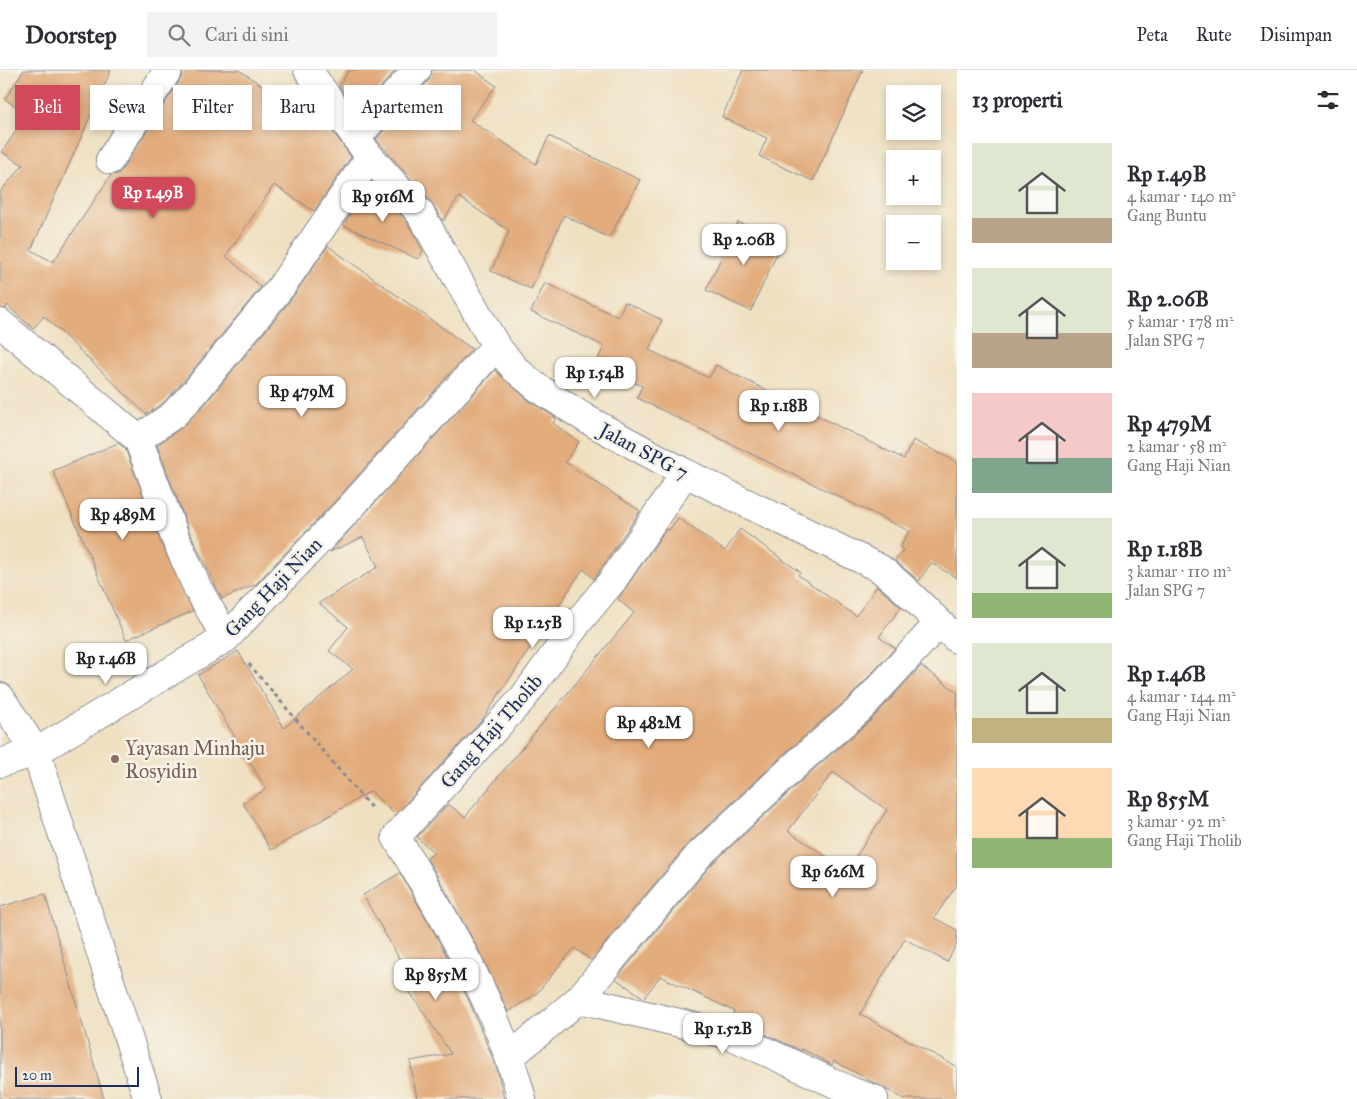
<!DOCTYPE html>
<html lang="id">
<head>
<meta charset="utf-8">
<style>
	body { margin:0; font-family:"IM FELL Great Primer",serif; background:#f2f2f3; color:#2b2b33; height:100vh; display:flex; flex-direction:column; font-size:19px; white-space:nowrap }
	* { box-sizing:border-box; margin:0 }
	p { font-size:16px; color:#7c7c81 }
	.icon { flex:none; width:28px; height:28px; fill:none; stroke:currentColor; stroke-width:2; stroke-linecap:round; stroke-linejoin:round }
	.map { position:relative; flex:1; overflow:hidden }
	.details { display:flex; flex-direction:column; background:#fff; width:400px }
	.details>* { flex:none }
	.hud { position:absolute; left:15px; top:15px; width:475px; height:45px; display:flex; gap:10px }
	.tools { position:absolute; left:886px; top:15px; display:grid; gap:10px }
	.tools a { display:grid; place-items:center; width:55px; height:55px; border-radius:0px; background:#fff; box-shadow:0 2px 8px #0003; font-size:25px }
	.scale { position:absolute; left:15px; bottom:12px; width:124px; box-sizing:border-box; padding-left:5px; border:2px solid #1b2f5e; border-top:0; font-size:14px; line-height:18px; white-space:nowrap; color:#1b2f5e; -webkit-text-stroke:4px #f7f3e8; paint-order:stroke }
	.price { position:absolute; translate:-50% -42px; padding:0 11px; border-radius:10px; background:#fff; color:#222; font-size:16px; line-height:32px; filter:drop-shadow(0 1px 2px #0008) }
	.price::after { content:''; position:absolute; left:50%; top:30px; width:15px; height:11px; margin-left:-8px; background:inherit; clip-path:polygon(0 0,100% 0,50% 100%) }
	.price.on { background:#d1495b; color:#fff }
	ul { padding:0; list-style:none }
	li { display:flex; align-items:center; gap:15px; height:125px; padding:0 15px }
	li span { display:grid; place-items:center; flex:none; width:140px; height:100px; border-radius:0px; color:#555 }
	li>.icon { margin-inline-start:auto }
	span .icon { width:60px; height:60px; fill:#fffc; stroke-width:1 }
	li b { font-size:21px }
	h2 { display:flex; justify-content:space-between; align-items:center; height:60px; padding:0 15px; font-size:21px }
	.pill { padding:0 18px; border-radius:0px; background:#fff; box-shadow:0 2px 8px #0003; font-size:18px; line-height:45px }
	.pill.on { background:#d1495b; color:#fff }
	header { display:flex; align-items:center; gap:30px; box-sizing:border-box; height:70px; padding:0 25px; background:#fff; border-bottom:1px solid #e1e1e2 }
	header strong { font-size:24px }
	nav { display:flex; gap:28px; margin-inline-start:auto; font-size:18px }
	.search { width:350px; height:45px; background:#f2f2f3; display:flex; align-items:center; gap:12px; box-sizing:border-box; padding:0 18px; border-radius:0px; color:#7c7c81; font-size:19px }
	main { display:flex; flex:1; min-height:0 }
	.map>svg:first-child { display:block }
</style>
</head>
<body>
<header>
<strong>Doorstep</strong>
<div class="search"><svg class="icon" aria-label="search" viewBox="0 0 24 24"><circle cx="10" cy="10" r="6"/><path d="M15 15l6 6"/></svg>Cari di sini</div>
<nav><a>Peta</a><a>Rute</a><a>Disimpan</a></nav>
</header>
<main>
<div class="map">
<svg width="957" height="1029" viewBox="0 0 957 1029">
	<rect width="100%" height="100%" fill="#f7f3e8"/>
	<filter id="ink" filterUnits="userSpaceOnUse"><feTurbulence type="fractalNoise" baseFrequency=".02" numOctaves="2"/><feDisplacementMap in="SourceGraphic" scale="10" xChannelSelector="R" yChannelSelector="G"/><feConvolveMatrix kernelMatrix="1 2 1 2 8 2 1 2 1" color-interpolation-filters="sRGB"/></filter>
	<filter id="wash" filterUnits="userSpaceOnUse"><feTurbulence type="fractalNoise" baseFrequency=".0096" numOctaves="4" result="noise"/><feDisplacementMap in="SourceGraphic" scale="20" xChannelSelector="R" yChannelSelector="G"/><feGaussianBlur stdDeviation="1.12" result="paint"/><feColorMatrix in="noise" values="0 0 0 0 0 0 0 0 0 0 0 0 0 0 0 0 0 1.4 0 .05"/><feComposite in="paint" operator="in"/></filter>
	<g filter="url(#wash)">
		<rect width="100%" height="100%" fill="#efe0c1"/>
		<g id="blocks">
			<g fill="#e2ac7c" fill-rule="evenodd">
				<polygon points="24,0 111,0 31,180 53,192 111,105 118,104 123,98 181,8 184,0 239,0 316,52 321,45 351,87 314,141 274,115 226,186 261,217 183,312 163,333 146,344 44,246 33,259 7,235 6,239 0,238 0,122 23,95 2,82 27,44 5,29"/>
				<polygon points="349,0 396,0 358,43 339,16"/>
				<polygon points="432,0 475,0 496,16 470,50 536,94 549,66 640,110 609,168 564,145 531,219 491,201 509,161 459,127 443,151 432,133 376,69 429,10"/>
				<polygon points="743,0 863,0 813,111 759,86 767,68 722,47"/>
				<polygon points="372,112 407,152 423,181 418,189 343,155"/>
				<polygon points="738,152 782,172 751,241 706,220"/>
				<polygon points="328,176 472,279 338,428 256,514 222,529 189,461 157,375 184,356 207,332 293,227"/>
				<polygon points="545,213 618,247 625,232 662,250 649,280 709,308 716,295 904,389 913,370 957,392 957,508 931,493 919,511 895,491 903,480 900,478 909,461 637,328 642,316 596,294 604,276 531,242"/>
				<polygon points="495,300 528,330 556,348 553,353 579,372 565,392 640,441 594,509 583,499 482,650 395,745 371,721 271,780 243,733 266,719 198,605 238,581 284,658 353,599 329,581 348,557 319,533 378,497 363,467 330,482"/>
				<polygon points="118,373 125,378 161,473 193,541 126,570 53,401"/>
				<polygon points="678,448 725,481 740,459 800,502 798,505 856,546 877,516 901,537 879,567 895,578 849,628 792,677 688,774 591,890 574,878 536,924 508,942 482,886 427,788 434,783 417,767 448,734 465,747 634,543 618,529 666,459 669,460"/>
				<path d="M921,596L957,622V815L934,848L957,860V873L947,892L905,869L860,944L957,997V1029H904L834,991L832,995L802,979V981L731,949L734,941L660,906L644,928L616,909L710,796L813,700L870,651ZM833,702L887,740L847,800L788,761Z"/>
				<polygon points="400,803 438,869 470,933 497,999 504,1029 417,1029 410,991 451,984 406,916 412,911 363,825"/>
				<polygon points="45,824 104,1029 0,1029 0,837"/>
			</g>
		</g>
	</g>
	<g filter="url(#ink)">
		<use href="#blocks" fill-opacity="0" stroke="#858890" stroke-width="1"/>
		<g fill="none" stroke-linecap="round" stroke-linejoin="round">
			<defs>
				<g id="minor">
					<path d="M308,0L370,87L420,143L496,276L515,299L538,318L588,350L685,403L879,498C908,519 930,546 957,569"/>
					<polyline points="356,68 417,0"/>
					<polyline points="110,90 168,0"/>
					<polyline points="0,253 138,369 175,467 198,519 226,568"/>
					<polyline points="138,369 173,345 195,322 281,217 370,87"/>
					<polyline points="0,627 36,682 148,1029"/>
					<polyline points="0,693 36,682 226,568 349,439 496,276"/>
					<polyline points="579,929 730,965 853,1022 874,1029"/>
					<polyline points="511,986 579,929 699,785 803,688 860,639 939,553"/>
					<path d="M522,1029C497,934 446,850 396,767L523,628L579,551L613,510L685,403"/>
				</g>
			</defs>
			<use href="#minor" stroke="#858890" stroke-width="30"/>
			<polyline stroke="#858890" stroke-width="3" stroke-dasharray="4 4" stroke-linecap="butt" points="249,594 373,740"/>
			<use href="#minor" stroke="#fff" stroke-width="28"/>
		</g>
	</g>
	<circle fill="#8d6e63" stroke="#f7f3e8" stroke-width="2" cx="115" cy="689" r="5"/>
	<g text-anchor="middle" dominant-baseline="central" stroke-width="5" stroke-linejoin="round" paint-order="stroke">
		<g font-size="20" fill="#1b2f5e" stroke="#f7f3e8">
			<text transform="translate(644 381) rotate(28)">Jalan SPG 7</text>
			<text transform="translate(273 517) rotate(-46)">Gang Haji Nian</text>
			<text transform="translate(491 661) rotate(-49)">Gang Haji Tholib</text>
		</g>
		<g font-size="20" fill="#785e54" stroke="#f7f3e8" text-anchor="start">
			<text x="125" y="678">Yayasan Minhaju<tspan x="125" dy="23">Rosyidin</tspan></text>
		</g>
	</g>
</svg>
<div class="tools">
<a><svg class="icon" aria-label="layers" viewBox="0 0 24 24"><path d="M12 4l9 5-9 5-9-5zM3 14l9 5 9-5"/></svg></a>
<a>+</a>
<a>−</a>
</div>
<div class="scale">20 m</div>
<b class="price on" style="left:153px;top:149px">Rp 1.49B</b>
<b class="price" style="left:383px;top:153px">Rp 916M</b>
<b class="price" style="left:744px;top:196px">Rp 2.06B</b>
<b class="price" style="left:595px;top:329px">Rp 1.54B</b>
<b class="price" style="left:302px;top:348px">Rp 479M</b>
<b class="price" style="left:779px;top:362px">Rp 1.18B</b>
<b class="price" style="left:123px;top:471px">Rp 489M</b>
<b class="price" style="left:533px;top:579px">Rp 1.25B</b>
<b class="price" style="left:106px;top:615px">Rp 1.46B</b>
<b class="price" style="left:649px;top:679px">Rp 482M</b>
<b class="price" style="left:833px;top:828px">Rp 626M</b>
<b class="price" style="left:436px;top:931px">Rp 855M</b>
<b class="price" style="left:723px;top:985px">Rp 1.52B</b>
<div class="hud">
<a class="pill on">Beli</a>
<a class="pill">Sewa</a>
<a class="pill">Filter</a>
<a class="pill">Baru</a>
<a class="pill">Apartemen</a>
</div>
</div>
<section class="details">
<h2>13 properti<svg class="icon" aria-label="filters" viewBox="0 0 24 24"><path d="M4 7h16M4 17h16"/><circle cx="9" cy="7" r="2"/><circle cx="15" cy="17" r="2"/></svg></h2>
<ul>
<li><span style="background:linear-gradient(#dfe7d0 75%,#b9a48a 0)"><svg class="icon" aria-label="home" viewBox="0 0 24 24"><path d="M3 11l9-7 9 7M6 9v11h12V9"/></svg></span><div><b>Rp 1.49B</b><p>4 kamar · 140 m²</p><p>Gang Buntu</p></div></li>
<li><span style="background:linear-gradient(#dfe7d0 65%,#b9a48a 0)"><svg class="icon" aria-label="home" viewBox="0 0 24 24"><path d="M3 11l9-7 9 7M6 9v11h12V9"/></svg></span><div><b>Rp 2.06B</b><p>5 kamar · 178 m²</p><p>Jalan SPG 7</p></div></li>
<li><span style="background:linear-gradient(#f6c9c9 65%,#7fa58c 0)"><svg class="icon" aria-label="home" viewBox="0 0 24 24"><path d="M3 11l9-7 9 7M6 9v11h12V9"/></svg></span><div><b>Rp 479M</b><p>2 kamar · 58 m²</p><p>Gang Haji Nian</p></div></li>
<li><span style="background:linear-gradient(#dfe7d0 75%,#8fb573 0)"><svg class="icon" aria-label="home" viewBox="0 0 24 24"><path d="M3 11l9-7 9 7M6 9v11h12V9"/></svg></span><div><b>Rp 1.18B</b><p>3 kamar · 110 m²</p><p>Jalan SPG 7</p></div></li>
<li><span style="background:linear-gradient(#dfe7d0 75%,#c2b280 0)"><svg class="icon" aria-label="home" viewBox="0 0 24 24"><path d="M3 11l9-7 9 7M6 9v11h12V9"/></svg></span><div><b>Rp 1.46B</b><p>4 kamar · 144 m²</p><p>Gang Haji Nian</p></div></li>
<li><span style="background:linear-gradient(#ffd9b3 70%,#8fb573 0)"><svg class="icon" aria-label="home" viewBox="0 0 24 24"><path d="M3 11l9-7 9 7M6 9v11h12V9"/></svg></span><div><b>Rp 855M</b><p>3 kamar · 92 m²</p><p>Gang Haji Tholib</p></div></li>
</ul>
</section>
</main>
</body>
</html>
